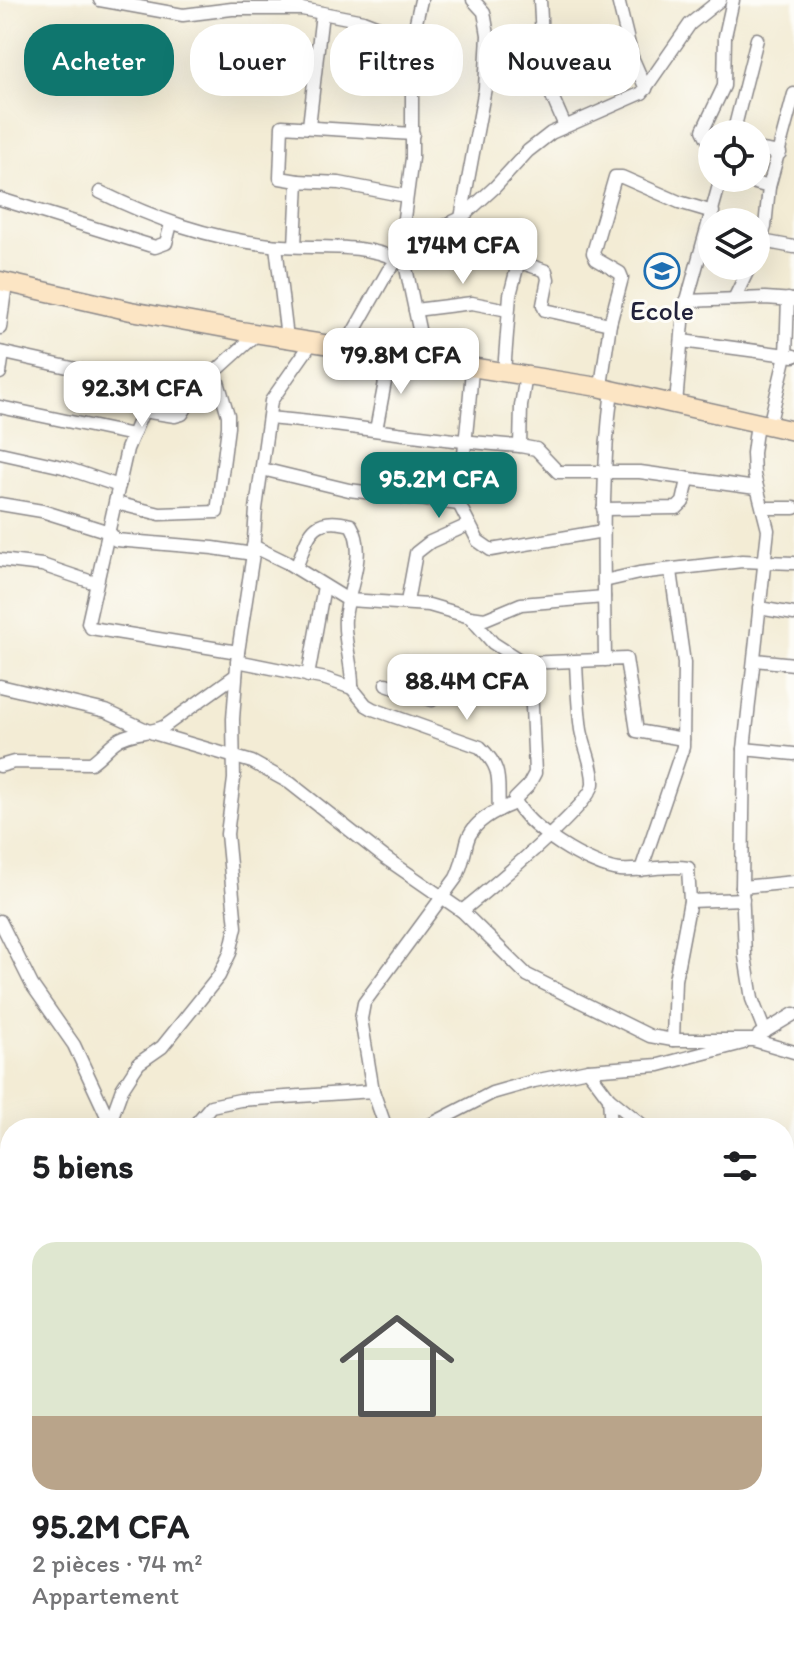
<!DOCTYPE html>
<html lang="fr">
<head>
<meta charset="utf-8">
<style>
	body { margin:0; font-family:Itim,sans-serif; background:#f6f6f6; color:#202124; height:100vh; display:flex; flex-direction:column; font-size:30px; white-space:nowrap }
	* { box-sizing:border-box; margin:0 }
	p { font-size:26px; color:#757577 }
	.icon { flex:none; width:44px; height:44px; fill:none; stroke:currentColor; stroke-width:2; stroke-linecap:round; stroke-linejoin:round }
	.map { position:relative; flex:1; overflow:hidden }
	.drawer { position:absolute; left:0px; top:1118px; width:794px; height:538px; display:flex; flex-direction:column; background:#fff; border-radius:32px 32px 0 0; box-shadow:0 8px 32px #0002 }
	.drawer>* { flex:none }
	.banner { position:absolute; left:24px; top:24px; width:746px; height:72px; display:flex; gap:16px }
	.fabs { position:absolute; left:698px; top:120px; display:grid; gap:16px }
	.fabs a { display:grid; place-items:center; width:72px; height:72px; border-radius:50%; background:#fff; box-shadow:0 8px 32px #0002; font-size:40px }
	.price { position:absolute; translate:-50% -68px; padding:0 18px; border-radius:16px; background:#fff; color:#222; font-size:26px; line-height:52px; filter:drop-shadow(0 2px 4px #0008) }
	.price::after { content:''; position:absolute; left:50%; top:48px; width:24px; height:18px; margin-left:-12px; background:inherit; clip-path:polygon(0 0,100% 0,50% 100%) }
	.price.active { background:#0f766e; color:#fff }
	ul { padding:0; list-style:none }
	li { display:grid; align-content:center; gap:16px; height:424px; padding:0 32px }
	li+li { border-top:2px solid #e0e0e0 }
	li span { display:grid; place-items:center; height:248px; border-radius:24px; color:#555 }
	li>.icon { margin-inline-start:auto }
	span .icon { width:144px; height:144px; fill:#fffc; stroke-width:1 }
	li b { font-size:34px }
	h2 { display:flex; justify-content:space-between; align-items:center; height:96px; padding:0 32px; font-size:34px }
	.pill { padding:0 28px; border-radius:32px; background:#fff; box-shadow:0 8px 32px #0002; font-size:28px; line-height:72px }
	.pill.active { background:#0f766e; color:#fff }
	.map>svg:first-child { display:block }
</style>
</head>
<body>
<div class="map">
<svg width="794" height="1655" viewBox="0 0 794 1655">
	<rect width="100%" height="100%" fill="#fdfcf7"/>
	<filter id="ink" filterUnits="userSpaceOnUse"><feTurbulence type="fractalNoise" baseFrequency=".0125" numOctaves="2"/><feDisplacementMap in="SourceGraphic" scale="16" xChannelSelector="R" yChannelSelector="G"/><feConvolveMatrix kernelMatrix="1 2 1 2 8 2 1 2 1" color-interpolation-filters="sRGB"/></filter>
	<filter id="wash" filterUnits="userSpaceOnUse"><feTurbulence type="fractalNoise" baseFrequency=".006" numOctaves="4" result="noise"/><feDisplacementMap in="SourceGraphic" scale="32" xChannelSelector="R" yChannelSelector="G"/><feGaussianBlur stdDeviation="1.8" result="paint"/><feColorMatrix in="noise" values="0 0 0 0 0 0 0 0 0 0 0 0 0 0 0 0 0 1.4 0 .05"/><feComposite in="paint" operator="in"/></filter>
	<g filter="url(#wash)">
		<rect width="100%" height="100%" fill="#f3ecd5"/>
	</g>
	<g filter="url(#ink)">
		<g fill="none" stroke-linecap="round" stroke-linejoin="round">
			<defs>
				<g id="street">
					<polyline points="100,0 183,15 232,9 302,9 363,21 412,40"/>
					<polyline points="421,0 412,40 412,158 402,233 403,254 426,362"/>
					<polyline points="540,0 543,58 548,87 565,126"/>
					<polyline points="618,0 632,57 646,89"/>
					<polyline points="309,126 322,13"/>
					<polyline points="733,134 757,39"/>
					<polyline points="712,148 703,130 724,86 725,36 733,0"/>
					<polyline points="756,149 780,153"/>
					<polyline points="738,178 769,187 765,227 756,254"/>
					<polyline points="298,181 280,178 282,126 413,134"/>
					<polyline points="769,187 794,94"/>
					<path d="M100,192C155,219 208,238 270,245C310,250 360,241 398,260"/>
					<polyline points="0,199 155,247 166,243 171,224"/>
					<polyline points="461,218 485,88 488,35 484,12 473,0"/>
					<polyline points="439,229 457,240 546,271 548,279 543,305 545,310 610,324"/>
					<polyline points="762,241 794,247"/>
					<polyline points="276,246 287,338"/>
					<polyline points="295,246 298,181 339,183 406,196"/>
					<polyline points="734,299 750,266"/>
					<polyline points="686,301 765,298 794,300"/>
					<polyline points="415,310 472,303 508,310"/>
					<polyline points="0,328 6,283"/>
					<polyline points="682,341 794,356"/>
					<polyline points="345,347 388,271 403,254 431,232 461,218 495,187 528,151 551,133 642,93 690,24 720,0"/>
					<polyline points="0,352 126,380 143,411 175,416 182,414 192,398 215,372 258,333"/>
					<polyline points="504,372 510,295 519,260"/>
					<polyline points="0,373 3,353"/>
					<polyline points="598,387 602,379 610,324 622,278 620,273 596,259 593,253 615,177 622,177 679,202 713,212"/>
					<polyline points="676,404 684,311 721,178"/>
					<polyline points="0,407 133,435"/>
					<polyline points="143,411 127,449 88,623 91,628 238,652"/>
					<path d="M269,418C353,425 435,441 520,446L521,406L526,375"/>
					<polyline points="757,423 753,453 754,475 768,530 744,749 742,887 745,956 752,999 765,1032"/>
					<polyline points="769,426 786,355 788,299"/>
					<polyline points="376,430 390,355"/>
					<polyline points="520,446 536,449 558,472 640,472 756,488"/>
					<polyline points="0,453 63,467 119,486"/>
					<path d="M262,469L349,490L459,504C463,459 469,414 472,368"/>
					<polyline points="116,503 160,514 217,512 228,427 228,415 215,372"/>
					<polyline points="0,504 42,511 109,532 116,540 213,548 253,554"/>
					<polyline points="459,504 478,541 491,550 603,531"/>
					<polyline points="763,508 794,508"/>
					<polyline points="603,509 677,508 683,502 688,480"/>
					<polyline points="253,546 286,562 348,600 429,605 470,617 485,619 521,604 604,597"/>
					<polyline points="0,560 42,565 95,583"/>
					<polyline points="604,581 639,573 742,561 794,563"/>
					<polyline points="407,602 416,553 430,542 468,525"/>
					<polyline points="759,608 794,614"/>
					<polyline points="470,617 493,643 524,663 626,659 637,731 683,739"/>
					<path d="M605,660C604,569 600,480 612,390"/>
					<polyline points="755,660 794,664"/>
					<path d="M237,661L326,679L352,688C353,665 343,641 345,618C348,588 368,553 351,525C310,514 309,536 296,568"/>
					<path d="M530,663L535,773L528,786L515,799C523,826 592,868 620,870C643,872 666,864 688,868L690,901L675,980L673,1040"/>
					<polyline points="308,676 324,586"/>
					<path d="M386,684L432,700C441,694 437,680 447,674L518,666L524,663"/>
					<polyline points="0,686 106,711 153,733 252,762 290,783 384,857 462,911 527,975 650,1036 673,1040 753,1040 794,1052"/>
					<path d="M352,688L366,705L373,709L480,747C504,770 497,781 499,810"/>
					<polyline points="744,749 794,754"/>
					<path d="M0,766L14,762L91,763C100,757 107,748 115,742C129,731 150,734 165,726L236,675"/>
					<polyline points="641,870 683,747 684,663 671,571"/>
					<polyline points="742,887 794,882"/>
					<polyline points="690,901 743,899"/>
					<path d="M462,911C484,893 592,805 593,784C594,767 584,747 581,730C578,708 577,685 576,663"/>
					<polyline points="0,921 32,985 74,1045 106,1114 109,1125"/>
					<polyline points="759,1035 794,1014"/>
					<polyline points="588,1070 609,1098 611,1128"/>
					<path d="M373,1091L361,1019L364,1003L456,878C462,866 464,855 467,842C472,821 497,810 515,803"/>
					<polyline points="609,1098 646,1128"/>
					<polyline points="108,1128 122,1089 133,1072 139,1063 162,1047 219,976 230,953 236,927 227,834 234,779 233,719 238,652 253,554 256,509 271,401 313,341"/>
					<polyline points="192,1128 211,1106 240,1100 373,1091 386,1128"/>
					<polyline points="424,1128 492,1093 534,1081 588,1070 659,1065 743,1043"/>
					<polyline points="784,1217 794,1222"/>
					<polyline points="784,1286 794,1287"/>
					<polyline points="784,1306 794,1301"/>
					<polyline points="0,1366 10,1341"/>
					<polyline points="784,1368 794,1367"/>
					<polyline points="784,1457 794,1456"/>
					<polyline points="0,1487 10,1495"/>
					<polyline points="784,1539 794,1539"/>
					<polyline points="68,1646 72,1655"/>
					<polyline points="307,1646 309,1655"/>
					<polyline points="414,1646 415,1655"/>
					<polyline points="129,1655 130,1646"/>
					<polyline points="474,1655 488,1646"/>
				</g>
				<polyline id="secondary" points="0,281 131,311 241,331 598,387 794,431"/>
			</defs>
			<use href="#street" stroke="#8a8788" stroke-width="15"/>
			<use href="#secondary" stroke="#8a8788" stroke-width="21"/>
			<use href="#street" stroke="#fff" stroke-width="12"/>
			<use href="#secondary" stroke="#fce5c4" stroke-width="18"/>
		</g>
	</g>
	<defs>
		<symbol id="school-ring" viewBox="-11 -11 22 22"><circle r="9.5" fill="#fdfcf7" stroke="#1f6fb2" stroke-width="1.5"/><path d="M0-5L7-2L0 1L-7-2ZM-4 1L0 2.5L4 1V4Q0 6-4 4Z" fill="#1f6fb2"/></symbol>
	</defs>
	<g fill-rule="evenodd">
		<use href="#school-ring" x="642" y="251" width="40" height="40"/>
	</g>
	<g text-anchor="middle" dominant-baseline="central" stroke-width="6" stroke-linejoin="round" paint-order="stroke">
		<g font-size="28" fill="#22223b" stroke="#fdfcf7">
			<text x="662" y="310">Ecole</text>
		</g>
	</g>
</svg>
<div class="fabs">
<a><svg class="icon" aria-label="locate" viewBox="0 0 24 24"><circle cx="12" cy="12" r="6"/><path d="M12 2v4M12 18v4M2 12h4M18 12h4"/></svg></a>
<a><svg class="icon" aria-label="layers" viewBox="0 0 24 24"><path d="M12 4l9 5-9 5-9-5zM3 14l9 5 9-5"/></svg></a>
</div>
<b class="price" style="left:463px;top:286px">174M CFA</b>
<b class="price" style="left:401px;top:396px">79.8M CFA</b>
<b class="price" style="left:142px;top:429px">92.3M CFA</b>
<b class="price active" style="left:439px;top:520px">95.2M CFA</b>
<b class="price" style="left:467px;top:722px">88.4M CFA</b>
<div class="banner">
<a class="pill active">Acheter</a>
<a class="pill">Louer</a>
<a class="pill">Filtres</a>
<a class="pill">Nouveau</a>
</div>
<section class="drawer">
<h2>5 biens<svg class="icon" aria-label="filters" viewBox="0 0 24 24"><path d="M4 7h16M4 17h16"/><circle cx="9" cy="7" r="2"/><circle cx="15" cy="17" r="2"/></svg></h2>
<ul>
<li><span style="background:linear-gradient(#dfe7d0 70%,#b9a48a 0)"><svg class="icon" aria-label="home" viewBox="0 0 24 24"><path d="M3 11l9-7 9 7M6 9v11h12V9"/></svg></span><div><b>95.2M CFA</b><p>2 pièces · 74 m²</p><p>Appartement</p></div></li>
</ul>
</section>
</div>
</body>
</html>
